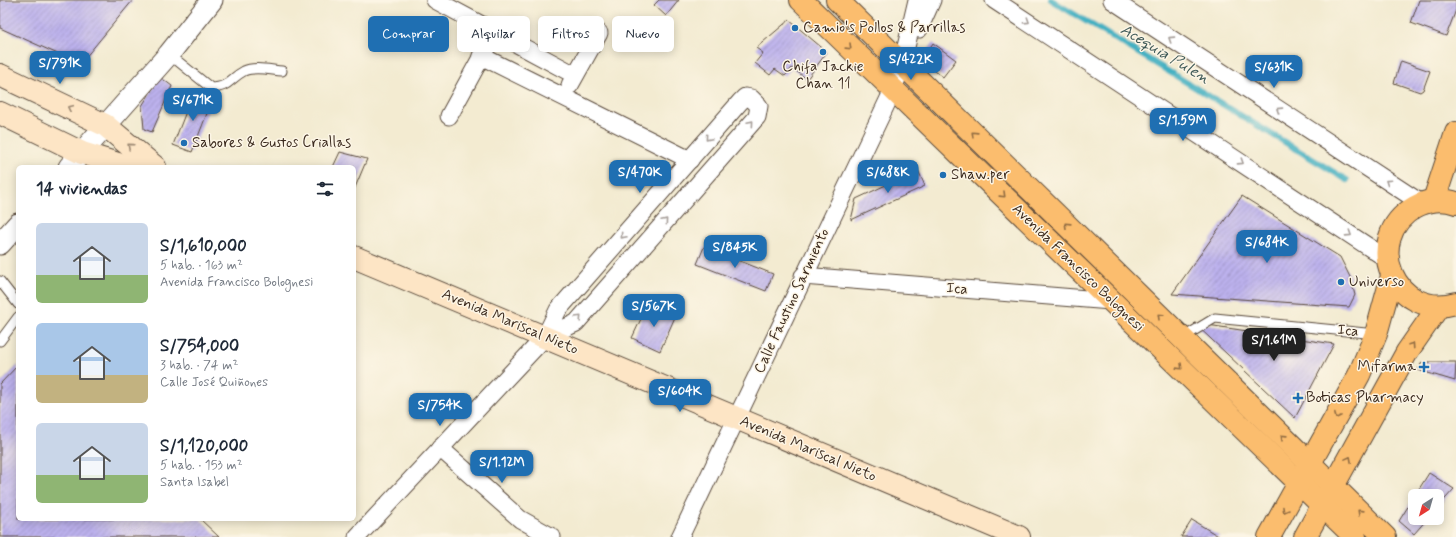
<!DOCTYPE html>
<html lang="es">
<head>
<meta charset="utf-8">
<style>
	body { margin:0; font-family:Mynerve,sans-serif; background:#f6f6f7; color:#1f2937; height:100vh; display:flex; flex-direction:column; font-size:15px; white-space:nowrap }
	* { box-sizing:border-box; margin:0 }
	p { font-size:13px; color:#747a83 }
	.icon { flex:none; width:22px; height:22px; fill:none; stroke:currentColor; stroke-width:2; stroke-linecap:round; stroke-linejoin:round }
	.map { position:relative; flex:1; overflow:hidden }
	.drawer { position:absolute; left:16px; top:165px; width:340px; height:356px; display:flex; flex-direction:column; background:#fff; border-radius:6px; box-shadow:0 2px 10px #0003 }
	.drawer>* { flex:none }
	.hud { position:absolute; left:368px; top:16px; width:380px; height:36px; display:flex; gap:8px }
	.needle { width:26px; rotate:217deg }
	.fabs { position:absolute; left:1408px; top:489px; display:grid; gap:8px }
	.fabs a { display:grid; place-items:center; width:36px; height:36px; border-radius:6px; background:#fff; box-shadow:0 2px 10px #0003; font-size:20px }
	.price { position:absolute; translate:-50% -34px; padding:0 9px; border-radius:8px; background:#1f6fb2; color:#fff; font-size:13px; line-height:26px; filter:drop-shadow(0 1px 2px #0008) }
	.price::after { content:''; position:absolute; left:50%; top:24px; width:12px; height:9px; margin-left:-6px; background:inherit; clip-path:polygon(0 0,100% 0,50% 100%) }
	.price.selected { background:#222; color:#fff }
	ul { padding:0; list-style:none }
	li { display:flex; align-items:center; gap:12px; height:100px; padding:0 20px }
	li span { display:grid; place-items:center; flex:none; width:112px; height:80px; border-radius:6px; color:#555 }
	li>.icon { margin-inline-start:auto }
	span .icon { width:48px; height:48px; fill:#fffc; stroke-width:1 }
	li b { font-size:17px }
	h2 { display:flex; justify-content:space-between; align-items:center; height:48px; padding:0 20px; font-size:17px }
	.chip { padding:0 14px; border-radius:6px; background:#fff; box-shadow:0 2px 10px #0003; font-size:14px; line-height:36px }
	.chip.selected { background:#1f6fb2; color:#fff }
	.map>svg:first-child { display:block }
</style>
</head>
<body>
<div class="map">
<svg width="1456" height="537" viewBox="0 0 1456 537">
	<defs>
		<pattern id="building-hatch" width="6" height="6" patternUnits="userSpaceOnUse"><rect width="6" height="6" fill="#bcb1ed"/><path d="M-1 1l2-2M0 6l6-6M5 7l2-2" fill="none" stroke="#9a90bf"/></pattern>
	</defs>
	<rect width="100%" height="100%" fill="#fcf5e5"/>
	<filter id="ink" filterUnits="userSpaceOnUse"><feTurbulence type="fractalNoise" baseFrequency=".025" numOctaves="2"/><feDisplacementMap in="SourceGraphic" scale="8" xChannelSelector="R" yChannelSelector="G"/><feConvolveMatrix kernelMatrix="1 2 1 2 8 2 1 2 1" color-interpolation-filters="sRGB"/></filter>
	<filter id="wash" filterUnits="userSpaceOnUse"><feTurbulence type="fractalNoise" baseFrequency=".012" numOctaves="4" result="noise"/><feDisplacementMap in="SourceGraphic" scale="16" xChannelSelector="R" yChannelSelector="G"/><feGaussianBlur stdDeviation="0.9" result="paint"/><feColorMatrix in="noise" values="0 0 0 0 0 0 0 0 0 0 0 0 0 0 0 0 0 1.4 0 .05"/><feComposite in="paint" operator="in"/></filter>
	<g filter="url(#wash)">
		<rect width="100%" height="100%" fill="#f3ebd1"/>
		<g fill="none" stroke-linecap="round" stroke-linejoin="round">
			<polyline stroke="#45b1c2" stroke-width="6" points="1051,0 1347,180"/>
		</g>
		<g id="blocks">
			<g fill="url(#building-hatch)">
				<polygon points="0,0 133,0 80,64 0,28"/>
				<polygon points="659,0 679,0 666,16 654,5"/>
				<polygon points="1419,0 1456,0 1456,10 1446,36 1411,23"/>
				<polygon points="789,20 827,52 807,79 792,68 785,76 775,69 770,75 755,63 763,53 756,48"/>
				<polygon points="933,43 956,60 943,77 928,66 925,55"/>
				<polygon points="1401,61 1430,71 1423,90 1420,92 1394,83"/>
				<polygon points="160,77 172,86 152,132 144,129 142,106"/>
				<polygon points="194,91 213,98 192,152 173,145"/>
				<polygon points="340,152 367,159 354,190 354,167 333,167"/>
				<polygon points="918,170 925,186 851,220 856,199"/>
				<polygon points="1242,196 1340,257 1350,277 1355,295 1349,307 1172,294"/>
				<polygon points="704,247 773,274 766,291 697,264"/>
				<polygon points="648,304 675,317 660,351 632,338"/>
				<polygon points="1194,323 1334,344 1295,418"/>
				<polygon points="1422,362 1456,362 1455,381 1418,370"/>
				<polygon points="18,365 18,519 200,519 219,537 0,537 0,384"/>
				<polygon points="1429,473 1454,489 1437,508 1437,496 1415,496 1415,518 1428,518 1414,534 1399,521"/>
				<polygon points="1192,520 1220,537 1181,537"/>
			</g>
		</g>
	</g>
	<g filter="url(#ink)">
		<use href="#blocks" fill-opacity="0" stroke="#574739" stroke-width="1"/>
		<g fill="none" stroke-linecap="round" stroke-linejoin="round">
			<defs>
				<g id="service">
					<path d="M169,54L211,88C230,87 229,79 244,71C254,66 270,70 282,71"/>
					<polyline points="0,281 18,304"/>
					<polyline points="1182,338 1215,318 1376,334"/>
					<polyline points="0,341 18,317"/>
				</g>
				<g id="minor">
					<polyline points="435,0 575,75"/>
					<polyline points="994,0 1387,259"/>
					<polyline points="1112,0 1421,203"/>
					<polyline points="919,29 932,0"/>
					<polyline points="481,56 690,160"/>
					<polyline points="570,85 599,33"/>
					<polyline points="449,116 495,32"/>
					<polyline points="803,276 1111,301"/>
					<polyline points="440,448 520,519 552,537"/>
					<polyline points="357,537 545,337 558,310 740,102 745,97 751,98 759,106 757,117 576,323 545,337"/>
					<polyline points="680,537 893,90 902,64 917,0"/>
				</g>
				<g id="tertiary">
					<polyline points="69,167 169,54 212,0"/>
					<polyline points="0,244 18,224"/>
				</g>
				<g id="secondary">
					<polyline points="0,75 105,125 155,167"/>
					<polyline points="0,113 82,153 128,167"/>
					<polyline points="354,257 1019,537"/>
				</g>
				<g id="primary">
					<polyline points="801,0 1355,537"/>
					<polyline points="837,0 1385,537"/>
					<polyline points="1434,200 1456,133"/>
					<path d="M1456,203C1443,198 1427,200 1415,207C1360,239 1395,321 1456,303"/>
					<polyline points="1269,537 1359,375 1376,334 1392,276"/>
					<polyline points="1305,537 1407,352 1439,306"/>
				</g>
			</defs>
			<use href="#service" stroke="#574739" stroke-width="11"/>
			<use href="#minor" stroke="#574739" stroke-width="19"/>
			<use href="#tertiary" stroke="#574739" stroke-width="23"/>
			<use href="#secondary" stroke="#574739" stroke-width="24"/>
			<use href="#primary" stroke="#574739" stroke-width="24"/>
			<use href="#service" stroke="#fff" stroke-width="9"/>
			<use href="#minor" stroke="#fff" stroke-width="17"/>
			<use href="#tertiary" stroke="#fff" stroke-width="21"/>
			<use href="#secondary" stroke="#fde5c5" stroke-width="22"/>
			<use href="#primary" stroke="#fbbd6e" stroke-width="22"/>
		</g>
		<defs><path id="oneway-chevron" d="M-2-3.5L2.5 0L-2 3.5" fill="none" stroke-width="1.6" stroke-linecap="round" stroke-linejoin="round"/></defs>
		<g stroke="#a79f9a">
			<use href="#oneway-chevron" transform="translate(1027 21) rotate(33)"/>
			<use href="#oneway-chevron" transform="translate(1171 39) rotate(-147)"/>
			<use href="#oneway-chevron" transform="translate(1279 110) rotate(-147)"/>
			<use href="#oneway-chevron" transform="translate(751 123) rotate(-49)"/>
			<use href="#oneway-chevron" transform="translate(708 138) rotate(131)"/>
			<use href="#oneway-chevron" transform="translate(1241 162) rotate(33)"/>
			<use href="#oneway-chevron" transform="translate(1388 182) rotate(-146)"/>
			<use href="#oneway-chevron" transform="translate(665 221) rotate(-49)"/>
			<use href="#oneway-chevron" transform="translate(1349 234) rotate(33)"/>
			<use href="#oneway-chevron" transform="translate(623 236) rotate(131)"/>
			<use href="#oneway-chevron" transform="translate(579 318) rotate(-46)"/>
		</g>
		<g stroke="#916c42">
			<use href="#oneway-chevron" transform="translate(849 47) rotate(44)"/>
			<use href="#oneway-chevron" transform="translate(974 134) rotate(-136)"/>
			<use href="#oneway-chevron" transform="translate(1003 195) rotate(44)"/>
			<use href="#oneway-chevron" transform="translate(1067 225) rotate(-136)"/>
			<use href="#oneway-chevron" transform="translate(1160 316) rotate(-136)"/>
			<use href="#oneway-chevron" transform="translate(1412 345) rotate(-56)"/>
			<use href="#oneway-chevron" transform="translate(1180 367) rotate(44)"/>
			<use href="#oneway-chevron" transform="translate(1337 416) rotate(118)"/>
			<use href="#oneway-chevron" transform="translate(1283 437) rotate(-136)"/>
			<use href="#oneway-chevron" transform="translate(1349 459) rotate(-62)"/>
			<use href="#oneway-chevron" transform="translate(1285 510) rotate(120)"/>
			<use href="#oneway-chevron" transform="translate(1360 512) rotate(-136)"/>
		</g>
		<g stroke="#9c8872">
			<use href="#oneway-chevron" transform="translate(70 108) rotate(-155)"/>
			<use href="#oneway-chevron" transform="translate(130 146) rotate(-139)"/>
		</g>
	</g>
	<g fill="#1f6fb2" stroke="#fcf5e5" stroke-width="1.5">
		<circle cx="795" cy="28" r="4"/>
		<circle cx="823" cy="52" r="4"/>
		<circle cx="184" cy="143" r="4"/>
		<circle cx="943" cy="175" r="4"/>
		<circle cx="1341" cy="282" r="4"/>
		<path d="M1422 361h4v4h4v4h-4v4h-4v-4h-4v-4h4z"/>
		<path d="M1296 392h4v4h4v4h-4v4h-4v-4h-4v-4h4z"/>
	</g>
	<g text-anchor="middle" dominant-baseline="central" stroke-width="3" stroke-linejoin="round" paint-order="stroke">
		<g font-size="15" fill="#3b2a1e" stroke="#fcf5e5" text-anchor="start">
			<text x="803" y="28">Camio's Pollos &amp; Parrillas</text>
			<text x="823" y="67" text-anchor="middle">Chifa Jackie<tspan x="823" dy="17">Chan 11</tspan></text>
			<text x="192" y="143">Sabores &amp; Gustos Criallas</text>
			<text x="951" y="175">Shaw.per</text>
			<text x="1349" y="282">Universo</text>
			<text x="1416" y="367" text-anchor="end">Mifarma</text>
			<text x="1306" y="398">Boticas Pharmacy</text>
		</g>
		<g font-size="15" fill="#3b2a1e" stroke="#fcf5e5">
			<text transform="translate(1078 268) rotate(44)">Avenida Francisco Bolognesi</text>
			<text transform="translate(957 289) rotate(5)">Ica</text>
			<text transform="translate(792 301) rotate(-65)">Calle Faustino Sarmiento</text>
			<text transform="translate(510 322) rotate(23)">Avenida Mariscal Nieto</text>
			<text transform="translate(1348 331) rotate(6)">Ica</text>
			<text transform="translate(808 449) rotate(23)">Avenida Mariscal Nieto</text>
		</g>
		<g font-size="16" font-style="italic" fill="#3e5957" stroke="#fcf5e5">
			<text transform="translate(1165 54) rotate(31)">Acequia Pulen</text>
		</g>
	</g>
</svg>
<div class="fabs">
<a><svg class="needle" viewBox="-14 -14 28 28"><path d="M0-13l5 13h-10z" fill="#e53935"/><path d="M0 13l5-13h-10z" fill="#747a83"/></svg></a>
</div>
<b class="price" style="left:911px;top:81px">S/422K</b>
<b class="price" style="left:60px;top:85px">S/791K</b>
<b class="price" style="left:1274px;top:89px">S/631K</b>
<b class="price" style="left:193px;top:122px">S/671K</b>
<b class="price" style="left:1183px;top:142px">S/1.59M</b>
<b class="price" style="left:640px;top:194px">S/470K</b>
<b class="price" style="left:888px;top:194px">S/688K</b>
<b class="price" style="left:1267px;top:264px">S/684K</b>
<b class="price" style="left:735px;top:269px">S/845K</b>
<b class="price" style="left:654px;top:328px">S/567K</b>
<b class="price selected" style="left:1274px;top:362px">S/1.61M</b>
<b class="price" style="left:680px;top:413px">S/604K</b>
<b class="price" style="left:440px;top:427px">S/754K</b>
<b class="price" style="left:502px;top:484px">S/1.12M</b>
<div class="hud">
<a class="chip selected">Comprar</a>
<a class="chip">Alquilar</a>
<a class="chip">Filtros</a>
<a class="chip">Nuevo</a>
</div>
<section class="drawer">
<h2>14 viviendas<svg class="icon" aria-label="filters" viewBox="0 0 24 24"><path d="M4 7h16M4 17h16"/><circle cx="9" cy="7" r="2"/><circle cx="15" cy="17" r="2"/></svg></h2>
<ul>
<li><span style="background:linear-gradient(#c9d6e8 65%,#8fb573 0)"><svg class="icon" aria-label="home" viewBox="0 0 24 24"><path d="M3 11l9-7 9 7M6 9v11h12V9"/></svg></span><div><b>S/1,610,000</b><p>5 hab. · 163 m²</p><p>Avenida Francisco Bolognesi</p></div></li>
<li><span style="background:linear-gradient(#a9c7e8 65%,#c2b280 0)"><svg class="icon" aria-label="home" viewBox="0 0 24 24"><path d="M3 11l9-7 9 7M6 9v11h12V9"/></svg></span><div><b>S/754,000</b><p>3 hab. · 74 m²</p><p>Calle José Quiñones</p></div></li>
<li><span style="background:linear-gradient(#c9d6e8 65%,#8fb573 0)"><svg class="icon" aria-label="home" viewBox="0 0 24 24"><path d="M3 11l9-7 9 7M6 9v11h12V9"/></svg></span><div><b>S/1,120,000</b><p>5 hab. · 153 m²</p><p>Santa Isabel</p></div></li>
</ul>
</section>
</div>
</body>
</html>
